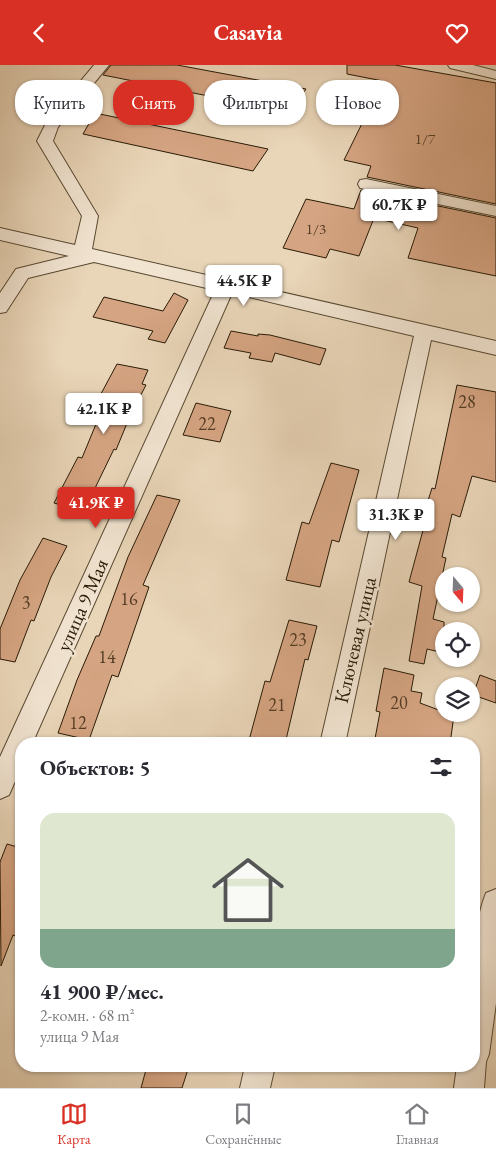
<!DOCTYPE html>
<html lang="ru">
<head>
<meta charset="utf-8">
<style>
	body { margin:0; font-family:"EB Garamond",serif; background:#f7f7f7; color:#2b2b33; height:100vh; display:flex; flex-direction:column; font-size:19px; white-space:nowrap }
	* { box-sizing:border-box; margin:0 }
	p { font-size:16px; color:#7c7c81 }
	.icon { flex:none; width:28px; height:28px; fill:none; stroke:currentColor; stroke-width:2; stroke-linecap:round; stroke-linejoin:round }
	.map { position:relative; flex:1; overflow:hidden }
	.side { position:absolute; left:15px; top:672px; width:465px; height:335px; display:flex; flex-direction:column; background:#fff; border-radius:20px; box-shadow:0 1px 4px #0004 }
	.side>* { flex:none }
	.top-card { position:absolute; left:15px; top:15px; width:466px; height:45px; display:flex; gap:10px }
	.needle { width:32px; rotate:161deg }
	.controls { position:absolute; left:435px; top:502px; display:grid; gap:10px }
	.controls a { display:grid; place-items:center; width:45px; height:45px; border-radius:50%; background:#fff; box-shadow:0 1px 4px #0004; font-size:25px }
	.price { position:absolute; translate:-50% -42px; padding:0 11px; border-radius:5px; background:#fff; color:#222; font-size:16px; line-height:32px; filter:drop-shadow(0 1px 2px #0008) }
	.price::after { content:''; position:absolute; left:50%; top:30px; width:15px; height:11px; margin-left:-8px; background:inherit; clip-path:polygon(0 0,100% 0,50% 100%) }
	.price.on { background:#d93025; color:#fff }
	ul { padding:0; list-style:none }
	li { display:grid; align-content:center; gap:10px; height:265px; padding:0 25px }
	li+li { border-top:1px solid #e1e1e2 }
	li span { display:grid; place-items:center; height:155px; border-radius:15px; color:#555 }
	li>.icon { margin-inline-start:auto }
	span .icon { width:90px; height:90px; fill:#fffc; stroke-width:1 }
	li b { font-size:21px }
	h2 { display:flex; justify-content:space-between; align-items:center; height:60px; padding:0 25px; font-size:21px }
	.tag { padding:0 18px; border-radius:20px; background:#fff; box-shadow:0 1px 4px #0004; font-size:18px; line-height:45px }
	.tag.on { background:#d93025; color:#fff }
	header { display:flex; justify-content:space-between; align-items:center; height:65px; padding:0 25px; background:#d93025; color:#fff; font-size:22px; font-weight:700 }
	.menu { display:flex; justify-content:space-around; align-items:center; height:70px; border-top:1px solid #e1e1e2; background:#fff; font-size:14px; color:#7c7c81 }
	.menu a { display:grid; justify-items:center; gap:2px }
	.menu .on { color:#d93025 }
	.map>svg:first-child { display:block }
</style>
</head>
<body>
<header><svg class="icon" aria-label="back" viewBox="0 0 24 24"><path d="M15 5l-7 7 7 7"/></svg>Casavia<svg class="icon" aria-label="heart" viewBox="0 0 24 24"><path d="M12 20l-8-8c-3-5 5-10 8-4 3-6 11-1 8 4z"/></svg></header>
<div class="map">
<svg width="496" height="1023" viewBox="0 0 496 1023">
	<rect width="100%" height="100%" fill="#e9d5b8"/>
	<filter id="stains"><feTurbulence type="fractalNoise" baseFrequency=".004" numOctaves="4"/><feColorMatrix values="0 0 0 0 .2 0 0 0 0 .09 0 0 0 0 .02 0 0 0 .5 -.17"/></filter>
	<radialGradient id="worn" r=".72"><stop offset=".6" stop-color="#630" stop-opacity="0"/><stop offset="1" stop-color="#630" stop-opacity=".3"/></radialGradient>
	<g fill="#d5a482" stroke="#291b06">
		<polygon points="111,0 177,0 306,24 289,47 103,10"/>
		<polygon points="347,0 395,0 496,18 496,139 367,112 371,101 344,95 383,16 347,9"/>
		<polygon points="95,48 268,84 253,106 83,69"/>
		<polygon points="361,125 496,153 496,211 408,193 418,163 374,153 359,191 330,184 326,193 283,183 306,134 354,144"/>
		<polygon points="174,228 188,235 165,278 148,274 153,266 93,252 104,232 163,246"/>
		<polygon points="231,266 258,271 258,269 270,270 326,284 320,300 275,288 272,297 249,293 251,288 224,283"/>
		<polygon points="117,299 148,305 142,319 146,320 130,351 116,385 114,384 84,446 54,438 78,392 82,393 103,342 95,340"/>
		<polygon points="457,320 496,327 496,417 472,411 460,452 452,449 442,492 446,493 433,554 444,557 444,588 427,584 424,599 409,596 422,521 409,517 429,443 426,442 432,423 435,424"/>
		<polygon points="196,338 231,346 220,377 183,370"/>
		<polygon points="331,398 359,405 339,477 332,475 320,522 286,515 302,457 309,459"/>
		<polygon points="157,430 180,435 143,520 149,522 118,612 112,610 89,675 58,668 77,615 96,571 99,571 128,492"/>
		<polygon points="43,473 67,481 51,512 34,556 31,555 15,597 0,594 0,564 20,515"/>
		<polygon points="289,555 317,561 308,595 305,594 285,679 248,679 265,616 270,617"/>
		<polygon points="384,603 414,610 411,626 422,628 420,638 444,647 444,649 454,650 450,679 374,679 380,647 376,646"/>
		<polygon points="480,610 496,616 496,638 473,630"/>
		<polygon points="7,779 21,783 21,873 13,870 1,901 0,797"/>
		<polygon points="147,1001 189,1001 182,1023 141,1023"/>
	</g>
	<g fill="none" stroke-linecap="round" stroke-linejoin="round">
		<defs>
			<g id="minor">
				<polygon points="94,0 109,0 58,62 53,76 98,151 92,184 496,276 496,290 431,275 345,679 320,679 414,271 232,228 32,679 21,679 21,703 9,730 0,734 0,692 215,225 94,197 28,213 6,247 0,248 0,228 16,204 69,191 0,175 0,163 75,180 82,151 37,76 46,58"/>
				<polygon points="448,0 473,0 496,6 496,14 450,3"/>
				<polygon points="366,114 496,141 496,151 360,123 358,119 360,115"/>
				<path d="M496,824V938L489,989L486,997L484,1023H454L457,1001H474C474,950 467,875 486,828Z"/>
				<polygon points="245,1001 275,1001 270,1023 240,1023"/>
			</g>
		</defs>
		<use href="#minor" stroke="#594a32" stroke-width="2"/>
		<use href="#minor" fill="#f1e4d1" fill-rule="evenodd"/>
	</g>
	<g text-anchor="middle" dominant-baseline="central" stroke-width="5" stroke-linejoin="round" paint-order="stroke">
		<g font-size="15" fill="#543d25">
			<text x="425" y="73">1/7</text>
			<text x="316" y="163">1/3</text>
		</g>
		<g font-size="18" fill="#543d25">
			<text x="467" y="336">28</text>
			<text x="207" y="358">22</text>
			<text x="129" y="533">16</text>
			<text x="26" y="537">3</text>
			<text x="298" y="574">23</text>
			<text x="107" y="591">14</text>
			<text x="399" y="637">20</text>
			<text x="277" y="639">21</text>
			<text x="78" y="657">12</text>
		</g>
		<g font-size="20" fill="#291b06" stroke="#f1e4d1">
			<text transform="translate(82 540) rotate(-66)">улица 9 Мая</text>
			<text transform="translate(355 575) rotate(-77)">Ключевая улица</text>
		</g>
	</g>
	<rect width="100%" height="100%" filter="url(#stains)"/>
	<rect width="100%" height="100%" fill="url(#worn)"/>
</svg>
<div class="controls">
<a><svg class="needle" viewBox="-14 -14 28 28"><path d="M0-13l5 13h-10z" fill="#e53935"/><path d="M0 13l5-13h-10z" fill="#7c7c81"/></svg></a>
<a><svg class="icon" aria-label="locate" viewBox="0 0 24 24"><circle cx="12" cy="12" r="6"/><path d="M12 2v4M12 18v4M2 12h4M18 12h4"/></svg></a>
<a><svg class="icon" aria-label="layers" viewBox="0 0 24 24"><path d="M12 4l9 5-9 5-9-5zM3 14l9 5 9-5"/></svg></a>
</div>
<b class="price" style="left:399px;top:166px">60.7K ₽</b>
<b class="price" style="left:244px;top:242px">44.5K ₽</b>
<b class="price" style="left:104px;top:370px">42.1K ₽</b>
<b class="price on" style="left:96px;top:464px">41.9K ₽</b>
<b class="price" style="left:396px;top:476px">31.3K ₽</b>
<div class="top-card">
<a class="tag">Купить</a>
<a class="tag on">Снять</a>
<a class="tag">Фильтры</a>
<a class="tag">Новое</a>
</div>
<section class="side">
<h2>Объектов: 5<svg class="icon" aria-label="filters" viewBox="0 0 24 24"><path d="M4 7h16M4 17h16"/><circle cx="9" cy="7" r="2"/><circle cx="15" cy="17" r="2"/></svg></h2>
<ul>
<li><span style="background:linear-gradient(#dfe7d0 75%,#7fa58c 0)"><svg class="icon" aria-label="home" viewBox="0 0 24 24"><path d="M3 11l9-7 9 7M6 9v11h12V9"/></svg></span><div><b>41 900 ₽/мес.</b><p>2-комн. · 68 m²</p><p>улица 9 Мая</p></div></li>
</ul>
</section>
</div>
<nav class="menu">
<a class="on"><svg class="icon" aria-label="map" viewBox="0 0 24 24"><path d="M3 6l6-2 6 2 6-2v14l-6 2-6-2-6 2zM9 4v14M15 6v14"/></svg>Карта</a>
<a><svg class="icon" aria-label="saved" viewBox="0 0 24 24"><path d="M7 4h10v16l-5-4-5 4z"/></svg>Сохранённые</a>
<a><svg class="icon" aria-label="home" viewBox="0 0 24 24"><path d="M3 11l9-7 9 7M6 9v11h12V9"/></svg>Главная</a>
</nav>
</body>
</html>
